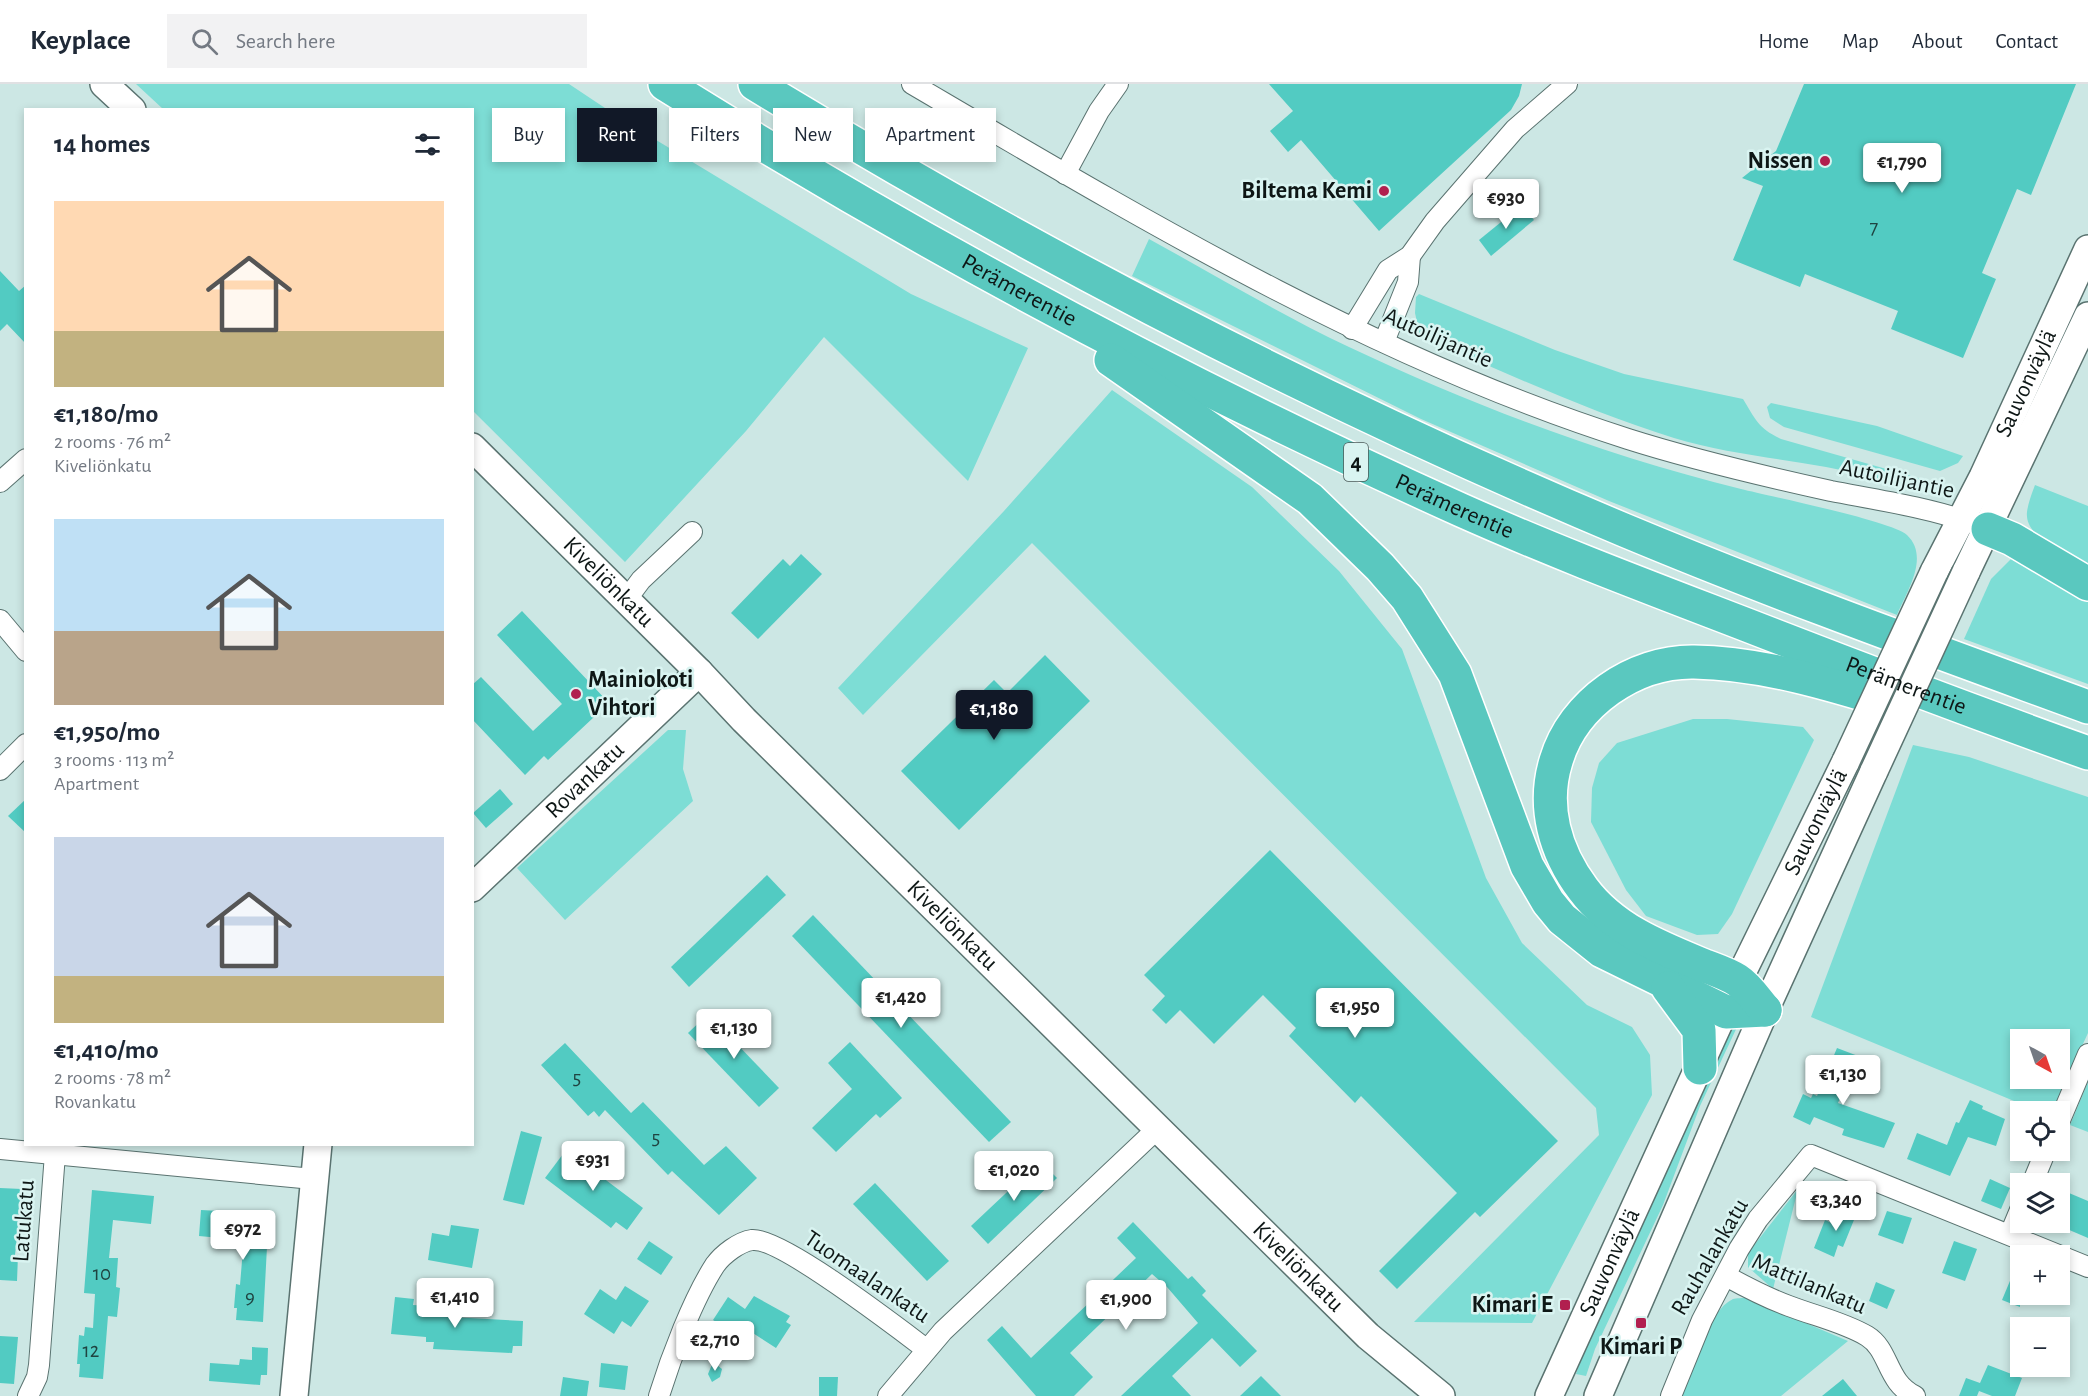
<!DOCTYPE html>
<html lang="en">
<head>
<meta charset="utf-8">
<style>
	body { margin:0; font-family:"Alegreya Sans",sans-serif; background:#f2f2f3; color:#1f2937; height:100vh; display:flex; flex-direction:column; font-size:22px; white-space:nowrap }
	* { box-sizing:border-box; margin:0 }
	p { font-size:20px; color:#747a83 }
	.icon { flex:none; width:33px; height:33px; fill:none; stroke:currentColor; stroke-width:2; stroke-linecap:round; stroke-linejoin:round }
	.map { position:relative; flex:1; overflow:hidden }
	.drawer { position:absolute; left:24px; top:24px; width:450px; height:1038px; display:flex; flex-direction:column; background:#fff; border-radius:0px; box-shadow:0 3px 9px #0003 }
	.drawer>* { flex:none }
	.top-card { position:absolute; left:492px; top:24px; width:570px; height:54px; display:flex; gap:12px }
	.needle { width:39px; rotate:140deg }
	.buttons { position:absolute; left:2010px; top:945px; display:grid; gap:12px }
	.buttons a { display:grid; place-items:center; width:60px; height:60px; border-radius:0px; background:#fff; box-shadow:0 3px 9px #0003; font-size:30px }
	.price { position:absolute; translate:-50% -51px; padding:0 14px; border-radius:6px; background:#fff; color:#222; font-size:20px; line-height:39px; filter:drop-shadow(0 2px 3px #0008) }
	.price::after { content:''; position:absolute; left:50%; top:36px; width:18px; height:14px; margin-left:-9px; background:inherit; clip-path:polygon(0 0,100% 0,50% 100%) }
	.price.active { background:#111827; color:#fff }
	ul { padding:0; list-style:none }
	li { display:grid; align-content:center; gap:12px; height:318px; padding:0 30px }
	li span { display:grid; place-items:center; height:186px; border-radius:0px; color:#555 }
	li>.icon { margin-inline-start:auto }
	span .icon { width:108px; height:108px; fill:#fffc; stroke-width:1 }
	li b { font-size:26px }
	h2 { display:flex; justify-content:space-between; align-items:center; height:72px; padding:0 30px; font-size:26px }
	.chip { padding:0 21px; border-radius:0px; background:#fff; box-shadow:0 3px 9px #0003; font-size:21px; line-height:54px }
	.chip.active { background:#111827; color:#fff }
	header { display:flex; align-items:center; gap:36px; box-sizing:border-box; height:84px; padding:0 30px; background:#fff; border-bottom:2px solid #e0e1e3 }
	header strong { font-size:28px }
	nav { display:flex; gap:33px; margin-inline-start:auto; font-size:21px }
	.search { width:420px; height:54px; background:#f2f2f3; display:flex; align-items:center; gap:15px; box-sizing:border-box; padding:0 21px; border-radius:0px; color:#747a83; font-size:22px }
	.map>svg:first-child { display:block }
</style>
</head>
<body>
<header>
<strong>Keyplace</strong>
<div class="search"><svg class="icon" aria-label="search" viewBox="0 0 24 24"><circle cx="10" cy="10" r="6"/><path d="M15 15l6 6"/></svg>Search here</div>
<nav><a>Home</a><a>Map</a><a>About</a><a>Contact</a></nav>
</header>
<div class="map">
<svg width="2088" height="1312" viewBox="0 0 2088 1312">
	<rect width="100%" height="100%" fill="#cce7e4"/>
	<g fill="#7dddd5" fill-rule="evenodd">
		<polygon points="136,0 569,0 623,36 911,210 1028,264 968,397 824,253 746,347 625,478 473,327 472,26 163,25"/>
		<path d="M1149,155C1215,191 1281,231 1349,263C1474,322 1607,372 1741,405C1769,412 1892,437 1907,451C1930,473 1907,507 1897,531L1609,417L1421,335L1132,192Z"/>
		<path d="M1419,210L1555,266L1624,290L1743,315C1756,336 1758,344 1781,355L1925,396L1924,400C1891,403 1859,389 1826,383C1775,374 1724,369 1674,354C1587,327 1504,288 1420,252L1415,229L1416,213Z"/>
		<polygon points="1112,306 1252,403 1339,487 1402,565 1486,794 1522,859 1587,921 1632,943 1650,971 1652,1011 1532,1239 1414,1238 1599,1051 1596,1024 1032,459 863,631 838,604 1004,427"/>
		<polygon points="1771,319 1877,342 1963,372 1958,379 1940,387 1784,343 1770,334 1767,323"/>
		<path d="M2035,401L2088,422V480C2069,469 2024,455 2027,428C2028,419 2032,409 2035,401Z"/>
		<polygon points="2013,473 2088,516 2088,600 1964,555 1991,495"/>
		<polygon points="1693,635 1727,635 1803,643 1814,656 1732,830 1718,850 1697,851 1646,832 1626,806 1591,738 1592,704 1599,679 1617,659"/>
		<polygon points="668,646 686,646 683,685 693,717 565,836 517,784"/>
		<path d="M1913,661L1969,673L2088,713V949L2052,1027H2038L1811,933ZM2020,956H2060V994H2020Z"/>
		<polygon points="1733,938 1738,941 1700,1022 1663,1121 1595,1265 1586,1292 1576,1290 1584,1266"/>
		<polygon points="2088,998 2088,1048 2070,1041"/>
		<polygon points="1798,1105 1773,1205 1748,1183 1748,1169"/>
		<path d="M1747,1214L1848,1257L1781,1312H1681C1691,1288 1708,1226 1733,1215C1736,1214 1743,1214 1747,1214Z"/>
	</g>
	<g fill="#52cbc2">
		<polygon points="1269,0 1522,0 1519,12 1511,26 1379,147 1301,56 1288,68 1270,47 1293,27"/>
		<polygon points="1804,0 2076,0 2031,111 2017,105 1982,189 1996,195 1963,274 1891,245 1898,227 1805,190 1800,203 1733,176 1763,102 1742,94 1776,67"/>
		<polygon points="1522,121 1534,136 1491,172 1479,156"/>
		<polygon points="0,187 19,207 26,201 26,260 7,240 0,247"/>
		<polygon points="801,470 822,490 758,555 731,529 783,475 790,482"/>
		<polygon points="522,527 609,619 548,676 544,672 525,691 472,635 472,601 481,593 533,647 562,620 497,551"/>
		<polygon points="1045,571 1090,617 959,746 901,687 994,596 1007,609"/>
		<polygon points="500,705 513,720 486,744 473,729"/>
		<polygon points="26,715 26,749 8,732"/>
		<polygon points="1270,766 1558,1057 1480,1133 1475,1128 1397,1205 1379,1187 1457,1109 1361,1012 1355,1019 1289,952 1296,944 1263,911 1214,960 1180,926 1166,940 1152,926 1165,912 1144,891"/>
		<polygon points="767,791 786,811 689,903 671,883"/>
		<polygon points="813,831 1011,1038 989,1058 792,852"/>
		<polygon points="708,930 779,1004 759,1023 688,949"/>
		<polygon points="850,958 902,1014 880,1034 876,1030 836,1068 812,1044 852,1005 828,979"/>
		<polygon points="565,959 631,1029 643,1018 704,1081 726,1062 757,1094 719,1131 672,1087 668,1091 605,1026 599,1033 594,1027 588,1032 541,981"/>
		<polygon points="1837,964 1858,972 1838,1019 1895,1039 1884,1064 1842,1051 1844,1045 1814,1033 1810,1041 1793,1033 1803,1010 1811,1014 1813,1010 1817,1012"/>
		<polygon points="1970,1016 1983,1022 1982,1025 2005,1035 1996,1062 1968,1053 1950,1092 1907,1075 1917,1049 1947,1061 1956,1038 1959,1039"/>
		<polygon points="521,1047 542,1053 524,1121 503,1116"/>
		<polygon points="566,1066 643,1124 627,1146 616,1138 611,1144 545,1094"/>
		<polygon points="1040,1077 1057,1094 988,1160 971,1142"/>
		<polygon points="1990,1095 2010,1104 2001,1125 1981,1117"/>
		<polygon points="875,1099 949,1177 927,1197 853,1120"/>
		<polygon points="0,1104 22,1105 15,1171 18,1171 17,1197 0,1196"/>
		<polygon points="92,1106 154,1112 151,1140 113,1136 109,1174 118,1174 116,1203 120,1204 117,1233 108,1232 103,1295 79,1293 80,1280 77,1280 79,1251 84,1252 85,1243 93,1244 95,1210 84,1209"/>
		<polygon points="2069,1109 2088,1117 2088,1154 2060,1142 2060,1131"/>
		<polygon points="1844,1120 1858,1126 1843,1163 1838,1161 1834,1173 1814,1164 1825,1136 1836,1141"/>
		<polygon points="201,1126 220,1127 219,1136 257,1140 256,1143 268,1144 263,1238 236,1236 237,1224 234,1224 236,1200 240,1201 243,1165 230,1164 231,1155 199,1152"/>
		<polygon points="1887,1127 1912,1134 1903,1160 1878,1151"/>
		<polygon points="1133,1138 1188,1195 1192,1192 1206,1207 1202,1211 1257,1267 1240,1283 1212,1254 1172,1292 1191,1312 1121,1312 1198,1239 1167,1203 1152,1190 1070,1269 1093,1293 1074,1312 1036,1312 987,1256 1002,1242 1031,1274 1136,1174 1117,1154"/>
		<polygon points="451,1141 479,1145 472,1184 428,1176 432,1149 449,1152"/>
		<polygon points="649,1157 673,1173 661,1191 637,1175"/>
		<polygon points="1954,1157 1977,1165 1965,1197 1942,1189"/>
		<polygon points="2020,1173 2020,1223 2002,1216"/>
		<polygon points="1876,1198 1895,1206 1887,1225 1869,1217"/>
		<polygon points="625,1202 649,1217 631,1243 622,1237 614,1250 584,1230 600,1205 616,1216"/>
		<polygon points="754,1212 790,1232 786,1238 791,1241 776,1264 742,1242 733,1255 713,1242 716,1238 713,1236 728,1213 745,1225"/>
		<polygon points="395,1213 414,1215 413,1221 452,1223 451,1233 523,1237 522,1262 513,1262 512,1269 433,1265 434,1258 426,1258 426,1253 391,1250"/>
		<polygon points="0,1252 18,1253 14,1300 0,1299"/>
		<polygon points="252,1263 268,1264 267,1291 261,1291 260,1301 209,1297 210,1279 239,1281 240,1275 252,1276"/>
		<polygon points="713,1278 722,1285 720,1293 712,1298 708,1290"/>
		<polygon points="601,1279 628,1282 625,1306 599,1303"/>
		<polygon points="1988,1281 2022,1294 2015,1312 1992,1312 1979,1307 1977,1312 1959,1312 1966,1294 1980,1299"/>
		<polygon points="1261,1292 1281,1312 1240,1312"/>
		<polygon points="563,1293 589,1297 587,1312 560,1312"/>
		<polygon points="819,1293 838,1293 837,1312 819,1312"/>
		<polygon points="1843,1295 1857,1312 1822,1312"/>
	</g>
	<g fill="none" stroke-linecap="round" stroke-linejoin="round">
		<defs>
			<g id="street">
				<path d="M912,0C1142,135 1373,274 1628,355C1694,376 1763,392 1831,407C1878,416 1926,423 1972,439"/>
				<polyline points="1065,90 1099,27 1118,0"/>
				<polyline points="1352,245 1388,186 1410,172 1435,137 1515,45 1567,0"/>
				<polyline points="1384,258 1408,198 1410,172"/>
				<polyline points="0,398 26,375"/>
				<polyline points="626,516 641,496 692,448"/>
				<polyline points="0,536 26,567"/>
				<polyline points="0,686 26,660"/>
				<polyline points="2060,1036 2088,970"/>
				<polyline points="0,1065 313,1095"/>
				<polyline points="2032,1100 2046,1066"/>
				<polyline points="2010,1150 2020,1126"/>
				<path d="M1726,1192C1746,1203 1767,1214 1789,1222C1815,1232 1843,1238 1867,1252C1890,1266 1886,1298 1915,1312"/>
				<polyline points="28,1312 37,1293 39,1281 55,1070"/>
				<path d="M659,1312C671,1273 693,1215 715,1181C723,1170 739,1158 752,1156C780,1153 898,1244 926,1265"/>
				<polyline points="888,1312 943,1247 1157,1045"/>
				<polyline points="1671,1312 1702,1236 1739,1165 1758,1135 1811,1071 2088,1183"/>
			</g>
			<g id="secondary">
				<polyline points="104,0 132,26"/>
				<path id="s1" d="M472,363L699,588L744,636L1368,1252L1441,1312"/>
				<path id="s2" d="M1934,488L1983,393L2088,165"/>
				<polyline points="1966,488 2088,232"/>
				<path id="s3" d="M472,804L699,588"/>
				<polyline points="294,1312 318,1060"/>
				<path id="s4" d="M1549,1312L1738,897L1846,677"/>
				<polyline points="1598,1312 1765,926 1874,687"/>
			</g>
			<g id="highway">
				<path id="s5" d="M665,0C920,160 1186,302 1461,426C1555,468 1651,504 1747,541C1860,585 1974,628 2088,669"/>
				<path d="M755,0C1033,170 1324,320 1624,446C1777,510 1933,566 2088,623"/>
				<polyline points="1111,276 1310,415 1380,483 1407,514 1455,590 1527,782 1548,818 1562,835 1602,867 1726,928 1765,926"/>
				<polyline points="1988,445 2012,455 2088,500"/>
				<polyline points="1668,904 1699,946 1700,984"/>
				<path d="M1765,926C1757,917 1748,903 1737,896C1726,889 1712,885 1700,880C1656,862 1612,844 1583,805C1555,768 1542,722 1556,677C1573,619 1634,577 1694,578C1763,579 1834,601 1899,621"/>
			</g>
		</defs>
		<use href="#street" stroke="#5a7370" stroke-width="22"/>
		<use href="#secondary" stroke="#5a7370" stroke-width="30"/>
		<use href="#highway" stroke="#fff" stroke-width="36"/>
		<use href="#street" stroke="#fff" stroke-width="20"/>
		<use href="#secondary" stroke="#fff" stroke-width="27"/>
		<use href="#highway" stroke="#5ac8bf" stroke-width="33"/>
		<defs>
			<g id="secondary-bridge">
				<polyline points="1846,677 1934,488"/>
				<polyline points="1874,687 1966,488"/>
			</g>
		</defs>
		<use href="#secondary-bridge" stroke="#5a7370" stroke-width="30" stroke-linecap="butt"/>
		<use href="#secondary-bridge" stroke="#fff" stroke-width="27"/>
	</g>
	<g fill="#b11f4f" stroke="#d9f4f1" stroke-width="2">
		<circle cx="1825" cy="77" r="6"/>
		<circle cx="1384" cy="107" r="6"/>
		<circle cx="576" cy="610" r="6"/>
		<rect x="1559" y="1215" width="12" height="12" rx="3"/>
		<rect x="1635" y="1233" width="12" height="12" rx="3"/>
	</g>
	<g text-anchor="middle" dominant-baseline="central" stroke-width="5" stroke-linejoin="round" paint-order="stroke">
		<g font-size="21" fill="#1f4441">
			<text x="1874" y="143">7</text>
			<text x="577" y="993">5</text>
			<text x="656" y="1053">5</text>
			<text x="102" y="1189">10</text>
			<text x="250" y="1212">9</text>
			<text x="91" y="1266">12</text>
		</g>
		<rect fill="#d9f4f1" stroke="#4b5958" stroke-width="1.5" x="1344" y="359" width="24" height="38" rx="4.5"/>
		<g font-size="22" font-weight="bold" fill="#0e1716">
			<text x="1356" y="378">4</text>
		</g>
		<g font-size="24" font-weight="bold" fill="#0e1716" stroke="#d9f4f1" text-anchor="end">
			<text x="1813" y="77">Nissen</text>
			<text x="1372" y="107">Biltema Kemi</text>
			<text x="588" y="596" text-anchor="start">Mainiokoti<tspan x="588" dy="28">Vihtori</tspan></text>
			<text x="1553" y="1221">Kimari E</text>
			<text x="1641" y="1263" text-anchor="middle">Kimari P</text>
		</g>
		<g font-size="24" fill="#0e1716" stroke="#d9f4f1">
			<text stroke="none"><textPath href="#s5" startOffset="410">Perämerentie</textPath></text>
			<text transform="translate(1438 254) rotate(24)">Autoilijantie</text>
			<text stroke="none"><textPath href="#s2" startOffset="210">Sauvonväylä</textPath></text>
			<text transform="translate(1897 395) rotate(12)">Autoilijantie</text>
			<text stroke="none"><textPath href="#s5" startOffset="896">Perämerentie</textPath></text>
			<text stroke="none"><textPath href="#s1" startOffset="192">Kiveliönkatu</textPath></text>
			<text stroke="none"><textPath href="#s5" startOffset="1382">Perämerentie</textPath></text>
			<text stroke="none"><textPath href="#s3" startOffset="156">Rovankatu</textPath></text>
			<text stroke="none"><textPath href="#s4" startOffset="633">Sauvonväylä</textPath></text>
			<text stroke="none"><textPath href="#s1" startOffset="678">Kiveliönkatu</textPath></text>
			<text transform="translate(24 1137) rotate(-86)">Latukatu</text>
			<text transform="translate(1710 1173) rotate(-60)">Rauhalankatu</text>
			<text stroke="none"><textPath href="#s4" startOffset="147">Sauvonväylä</textPath></text>
			<text stroke="none"><textPath href="#s1" startOffset="1164">Kiveliönkatu</textPath></text>
			<text transform="translate(867 1193) rotate(34)">Tuomaalankatu</text>
			<text transform="translate(1809 1200) rotate(23)">Mattilankatu</text>
		</g>
	</g>
</svg>
<div class="buttons">
<a><svg class="needle" viewBox="-14 -14 28 28"><path d="M0-13l5 13h-10z" fill="#e53935"/><path d="M0 13l5-13h-10z" fill="#747a83"/></svg></a>
<a><svg class="icon" aria-label="locate" viewBox="0 0 24 24"><circle cx="12" cy="12" r="6"/><path d="M12 2v4M12 18v4M2 12h4M18 12h4"/></svg></a>
<a><svg class="icon" aria-label="layers" viewBox="0 0 24 24"><path d="M12 4l9 5-9 5-9-5zM3 14l9 5 9-5"/></svg></a>
<a>+</a>
<a>−</a>
</div>
<b class="price" style="left:1902px;top:110px">€1,790</b>
<b class="price" style="left:1506px;top:146px">€930</b>
<b class="price active" style="left:994px;top:657px">€1,180</b>
<b class="price" style="left:901px;top:945px">€1,420</b>
<b class="price" style="left:1355px;top:955px">€1,950</b>
<b class="price" style="left:734px;top:976px">€1,130</b>
<b class="price" style="left:1843px;top:1022px">€1,130</b>
<b class="price" style="left:593px;top:1108px">€931</b>
<b class="price" style="left:1014px;top:1118px">€1,020</b>
<b class="price" style="left:1836px;top:1148px">€3,340</b>
<b class="price" style="left:243px;top:1177px">€972</b>
<b class="price" style="left:455px;top:1245px">€1,410</b>
<b class="price" style="left:1126px;top:1247px">€1,900</b>
<b class="price" style="left:715px;top:1288px">€2,710</b>
<div class="top-card">
<a class="chip">Buy</a>
<a class="chip active">Rent</a>
<a class="chip">Filters</a>
<a class="chip">New</a>
<a class="chip">Apartment</a>
</div>
<section class="drawer">
<h2>14 homes<svg class="icon" aria-label="filters" viewBox="0 0 24 24"><path d="M4 7h16M4 17h16"/><circle cx="9" cy="7" r="2"/><circle cx="15" cy="17" r="2"/></svg></h2>
<ul>
<li><span style="background:linear-gradient(#ffd9b3 70%,#c2b280 0)"><svg class="icon" aria-label="home" viewBox="0 0 24 24"><path d="M3 11l9-7 9 7M6 9v11h12V9"/></svg></span><div><b>€1,180/mo</b><p>2 rooms · 76 m²</p><p>Kiveliönkatu</p></div></li>
<li><span style="background:linear-gradient(#bfe0f5 60%,#b9a48a 0)"><svg class="icon" aria-label="home" viewBox="0 0 24 24"><path d="M3 11l9-7 9 7M6 9v11h12V9"/></svg></span><div><b>€1,950/mo</b><p>3 rooms · 113 m²</p><p>Apartment</p></div></li>
<li><span style="background:linear-gradient(#c9d6e8 75%,#c2b280 0)"><svg class="icon" aria-label="home" viewBox="0 0 24 24"><path d="M3 11l9-7 9 7M6 9v11h12V9"/></svg></span><div><b>€1,410/mo</b><p>2 rooms · 78 m²</p><p>Rovankatu</p></div></li>
</ul>
</section>
</div>
</body>
</html>
